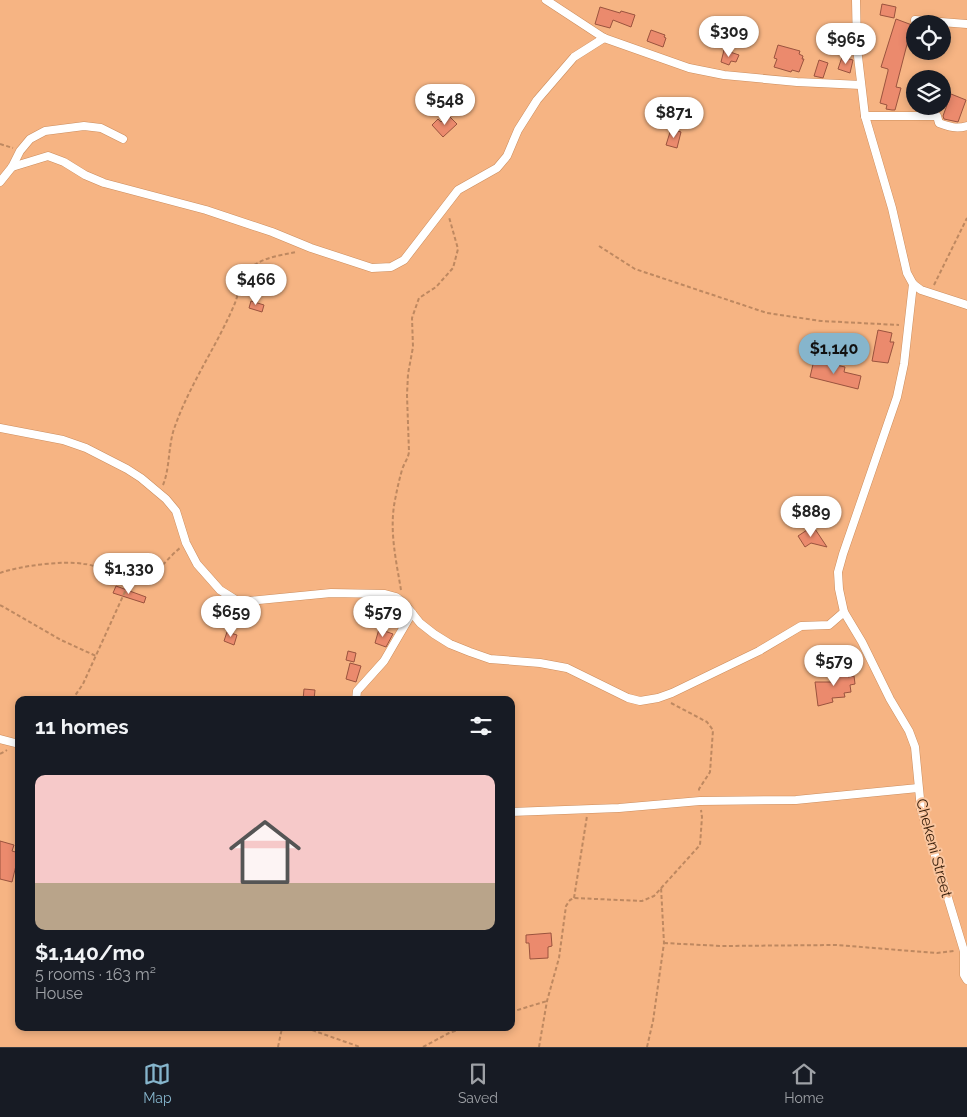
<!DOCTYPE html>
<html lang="en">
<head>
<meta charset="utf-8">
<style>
	body { margin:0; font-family:Raleway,sans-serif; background:#242831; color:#f1f3f6; height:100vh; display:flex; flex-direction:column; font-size:19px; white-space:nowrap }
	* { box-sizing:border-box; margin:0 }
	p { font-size:16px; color:#9ea1a6 }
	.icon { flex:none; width:28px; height:28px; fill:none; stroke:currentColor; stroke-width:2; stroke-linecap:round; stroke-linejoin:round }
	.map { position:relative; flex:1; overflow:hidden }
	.drawer { position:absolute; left:15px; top:696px; width:500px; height:335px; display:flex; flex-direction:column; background:#171b24; border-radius:10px; box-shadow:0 2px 8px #0003 }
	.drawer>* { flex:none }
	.fabs { position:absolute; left:906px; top:15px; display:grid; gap:10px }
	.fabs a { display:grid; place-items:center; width:45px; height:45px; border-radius:50%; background:#171b24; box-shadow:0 2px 8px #0003; font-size:25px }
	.price { position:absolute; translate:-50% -42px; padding:0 11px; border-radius:18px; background:#fff; color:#222; font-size:16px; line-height:32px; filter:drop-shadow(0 1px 2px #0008) }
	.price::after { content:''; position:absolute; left:50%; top:30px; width:15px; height:11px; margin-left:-8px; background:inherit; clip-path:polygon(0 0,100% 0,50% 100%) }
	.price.on { background:#86b5cc; color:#111 }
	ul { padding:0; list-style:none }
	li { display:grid; align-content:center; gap:10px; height:265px; padding:0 20px }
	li+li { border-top:1px solid #363941 }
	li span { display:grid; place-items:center; height:155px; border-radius:10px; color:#555 }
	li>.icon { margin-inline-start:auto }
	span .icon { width:90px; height:90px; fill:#fffc; stroke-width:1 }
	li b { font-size:21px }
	h2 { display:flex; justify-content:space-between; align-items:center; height:60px; padding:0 20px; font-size:21px }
	.dock { display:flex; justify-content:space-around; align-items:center; height:70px; border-top:1px solid #363941; background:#171b24; font-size:14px; color:#9ea1a6 }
	.dock a { display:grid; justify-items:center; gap:2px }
	.dock .on { color:#86b5cc }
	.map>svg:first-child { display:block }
</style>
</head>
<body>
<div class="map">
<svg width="967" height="1047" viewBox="0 0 967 1047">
	<rect width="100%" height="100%" fill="#f6b483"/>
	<g fill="#eb8a6d" stroke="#9a533e">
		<polygon points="882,4 896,7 894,18 880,15"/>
		<polygon points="600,7 620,13 621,11 635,15 631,27 613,20 610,28 595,24"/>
		<polygon points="896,19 912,25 896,87 901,88 895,110 892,110 886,109 887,105 880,103 888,71 888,69 881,67"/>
		<polygon points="651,30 665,35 664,37 666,38 663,47 647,41"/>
		<polygon points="823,31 842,37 839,47 820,40"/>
		<polygon points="778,45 800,51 799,54 803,56 802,59 804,59 799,72 792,70 791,72 774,67 777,59 774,58"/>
		<polygon points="724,50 739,55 736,62 731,61 729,65 721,62"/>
		<polygon points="842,57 853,60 850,73 838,69"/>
		<polygon points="819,60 828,63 823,78 814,76"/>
		<polygon points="951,94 966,100 958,122 944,119 943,116"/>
		<polygon points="448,115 457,124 443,137 432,125 438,119 441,122"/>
		<polygon points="671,129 681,132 677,148 666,145"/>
		<polygon points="251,301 264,305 262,312 249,308"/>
		<polygon points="878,330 892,333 890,342 894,342 888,363 872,361"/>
		<polygon points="814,360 845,367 844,372 861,376 858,389 810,377"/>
		<polygon points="813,526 827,547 811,543 805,547 798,536"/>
		<polygon points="116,586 146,597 144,603 113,593"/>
		<polygon points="379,629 393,634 386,647 375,643"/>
		<polygon points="227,632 237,635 234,645 224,641"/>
		<polygon points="348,651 356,653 354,662 346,660"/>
		<polygon points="350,663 361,666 356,682 346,679"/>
		<polygon points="847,668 848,677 854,676 855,684 850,685 851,692 844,693 845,697 832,698 833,702 818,706 815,682 832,682 832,677 834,676 833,670"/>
		<polygon points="304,689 315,690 314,700 303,700"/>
		<polygon points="0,841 14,845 12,851 19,853 12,882 0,879"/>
		<polygon points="551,933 552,946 548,947 548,958 530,959 529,943 526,943 526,935"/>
	</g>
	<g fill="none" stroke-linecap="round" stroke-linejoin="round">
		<defs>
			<g id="street">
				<polyline points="546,0 604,38 689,68 724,75 797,82 861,85"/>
				<polyline points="856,0 857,48 865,116 892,208 907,273 913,284 921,290 967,305"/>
				<polyline points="915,20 967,24"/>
				<path d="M865,116H937L939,123C949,127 957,129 967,126"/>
				<polyline points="12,167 48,156 64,162 85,175 104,183 206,210 272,232 311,248 372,268 391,267 404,260 458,190 497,168 507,156 518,130 537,100 574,57 604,38"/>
				<polyline points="0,182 12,167 20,151 30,139 45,131 84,126 101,128 123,139"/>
				<polyline points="913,284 904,364 897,397 843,554 838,572 839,589 844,612 862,642 890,699 909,731 915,747 921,809 964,951 964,975 967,980"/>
				<polyline points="0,428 63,440 86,448 127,469 141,478 166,499 176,511 186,543 197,564 220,590 239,602 331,593 385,594 396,597 404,603 420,623 434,634 450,644 470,652 490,659 540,663 567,668 628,698 640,701 658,698 672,693 759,651 801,626 829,625 844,612"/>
				<polyline points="356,700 357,691 384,661 412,613"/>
				<polyline points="0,739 19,744"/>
				<polyline points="511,812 619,808 700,801 796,800 918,788"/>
			</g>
		</defs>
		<use href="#street" stroke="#cc8d5d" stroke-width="9"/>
		<g stroke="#be8860" stroke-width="2" stroke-dasharray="4 2.5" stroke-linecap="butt">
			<polyline points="0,144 13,148"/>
			<polyline points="599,246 635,269 767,313 821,321 899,325"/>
			<polyline points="934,285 967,218"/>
			<path d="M163,485C170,468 168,447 174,429C189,385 217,346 235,303C239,292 243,273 253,266C265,257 282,255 296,252"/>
			<path d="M0,573C19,566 64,560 84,564C88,564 94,566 98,568C111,574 121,588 136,584C154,579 166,559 180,548"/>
			<path d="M401,590C396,560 389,530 395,500C397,490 399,480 402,470C404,463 408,459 409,452L407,395L408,374L413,347L412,318L419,298L436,287L453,268L458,249L449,217"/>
			<polyline points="0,605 61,640 96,656"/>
			<polyline points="72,700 83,684 128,585"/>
			<polyline points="671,703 707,722 713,730 710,772 699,789 699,793"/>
			<polyline points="0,754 7,750"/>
			<polyline points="574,898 587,816"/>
			<polyline points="664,943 722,946 836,945 937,953 954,951"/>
			<polyline points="511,1012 547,1001"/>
			<polyline points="306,1028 360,1047"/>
			<polyline points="278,1047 282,1028"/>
			<polyline points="423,1047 449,1033 464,1028"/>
			<polyline points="539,1047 547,1001 559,958 566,906 570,900 574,898 642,901 654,896 700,845 702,817 701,810"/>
			<polyline points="647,1047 653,1021 664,943 661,887"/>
		</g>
		<use href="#street" stroke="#fff" stroke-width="8"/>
	</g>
	<g text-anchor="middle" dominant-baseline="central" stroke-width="4" stroke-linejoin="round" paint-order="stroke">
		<g font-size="15" fill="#3c220e" stroke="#fac59e">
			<text transform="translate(934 848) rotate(75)">Chekeni Street</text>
		</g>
	</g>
</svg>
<div class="fabs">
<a><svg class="icon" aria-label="locate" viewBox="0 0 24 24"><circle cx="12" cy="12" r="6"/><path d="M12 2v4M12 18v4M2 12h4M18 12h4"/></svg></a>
<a><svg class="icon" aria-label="layers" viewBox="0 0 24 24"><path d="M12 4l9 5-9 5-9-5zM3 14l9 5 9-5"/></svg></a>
</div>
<b class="price" style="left:729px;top:58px">$309</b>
<b class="price" style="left:846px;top:65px">$965</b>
<b class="price" style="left:445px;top:126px">$548</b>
<b class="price" style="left:674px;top:139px">$871</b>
<b class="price" style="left:256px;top:306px">$466</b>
<b class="price on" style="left:834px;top:375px">$1,140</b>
<b class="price" style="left:811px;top:538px">$889</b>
<b class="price" style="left:129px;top:595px">$1,330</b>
<b class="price" style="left:231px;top:638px">$659</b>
<b class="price" style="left:383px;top:638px">$579</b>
<b class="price" style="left:834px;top:687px">$579</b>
<section class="drawer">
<h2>11 homes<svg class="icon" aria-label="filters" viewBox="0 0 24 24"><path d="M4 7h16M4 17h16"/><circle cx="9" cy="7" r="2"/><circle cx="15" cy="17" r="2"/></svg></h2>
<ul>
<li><span style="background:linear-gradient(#f6c9c9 70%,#b9a48a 0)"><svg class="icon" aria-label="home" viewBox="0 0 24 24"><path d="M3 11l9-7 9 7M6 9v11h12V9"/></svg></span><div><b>$1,140/mo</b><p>5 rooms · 163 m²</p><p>House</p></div></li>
</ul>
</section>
</div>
<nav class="dock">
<a class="on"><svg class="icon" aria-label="map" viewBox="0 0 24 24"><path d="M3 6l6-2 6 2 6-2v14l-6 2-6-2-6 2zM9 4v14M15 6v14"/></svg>Map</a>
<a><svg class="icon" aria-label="saved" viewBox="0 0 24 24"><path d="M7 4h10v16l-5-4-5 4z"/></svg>Saved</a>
<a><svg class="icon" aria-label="home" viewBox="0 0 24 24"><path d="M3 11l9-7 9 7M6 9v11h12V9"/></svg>Home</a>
</nav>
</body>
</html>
